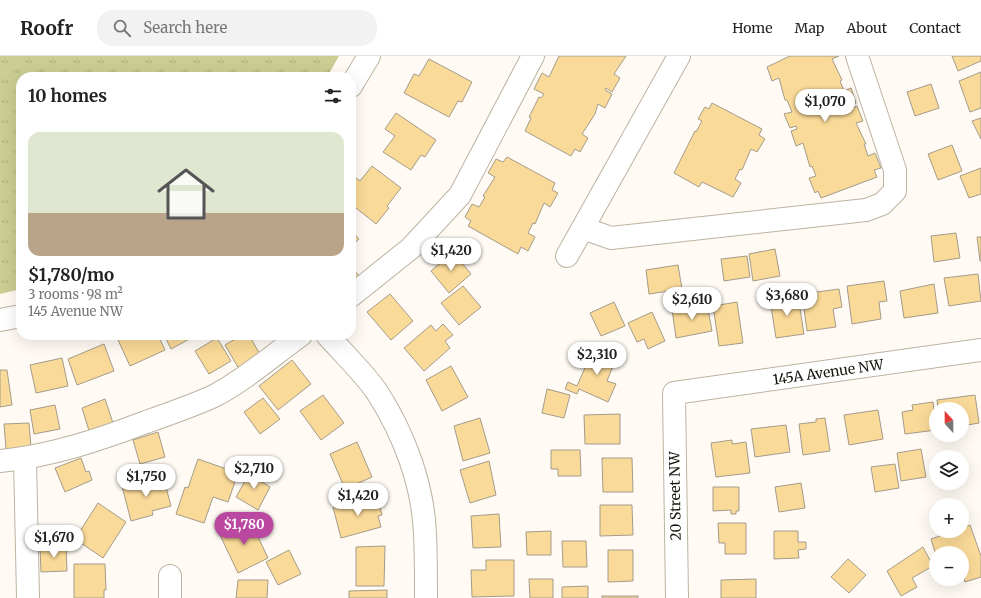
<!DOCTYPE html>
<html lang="en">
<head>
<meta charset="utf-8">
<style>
	body { margin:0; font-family:Merriweather,serif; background:#f2f2f2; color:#222; height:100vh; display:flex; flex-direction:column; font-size:15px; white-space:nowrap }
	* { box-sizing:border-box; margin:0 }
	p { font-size:13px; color:#767676 }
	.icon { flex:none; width:22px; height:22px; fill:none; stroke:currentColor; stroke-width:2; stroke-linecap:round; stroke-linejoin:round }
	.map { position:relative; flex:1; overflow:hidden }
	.panel { position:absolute; left:16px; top:16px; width:340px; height:268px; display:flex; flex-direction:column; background:#fff; border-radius:16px; box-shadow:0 4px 16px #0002 }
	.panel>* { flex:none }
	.needle { width:26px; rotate:339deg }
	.controls { position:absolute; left:929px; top:346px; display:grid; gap:8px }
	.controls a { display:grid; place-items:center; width:40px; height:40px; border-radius:50%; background:#fff; box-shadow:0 4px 16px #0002; font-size:20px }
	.price { position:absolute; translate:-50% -34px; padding:0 9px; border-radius:14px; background:#fff; color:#222; font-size:13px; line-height:26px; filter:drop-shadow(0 1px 2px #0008) }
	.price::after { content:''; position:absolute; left:50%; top:24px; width:12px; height:9px; margin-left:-6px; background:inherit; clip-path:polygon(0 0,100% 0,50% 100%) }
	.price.selected { background:#ba47a0; color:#fff }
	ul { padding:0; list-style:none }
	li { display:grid; align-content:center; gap:8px; height:212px; padding:0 12px }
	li+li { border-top:1px solid #e0e0e0 }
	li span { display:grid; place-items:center; height:124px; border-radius:12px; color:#555 }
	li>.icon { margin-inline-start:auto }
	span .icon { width:72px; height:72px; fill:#fffc; stroke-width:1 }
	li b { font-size:17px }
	h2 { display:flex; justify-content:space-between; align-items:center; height:48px; padding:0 12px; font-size:17px }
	header { display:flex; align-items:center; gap:24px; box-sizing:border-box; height:56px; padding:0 20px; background:#fff; border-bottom:1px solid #e0e0e0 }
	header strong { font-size:19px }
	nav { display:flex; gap:22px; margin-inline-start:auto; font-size:14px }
	.search { width:280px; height:36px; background:#f2f2f2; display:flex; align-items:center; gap:10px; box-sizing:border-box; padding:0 14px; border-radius:16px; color:#767676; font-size:15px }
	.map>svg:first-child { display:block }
</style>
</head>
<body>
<header>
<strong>Roofr</strong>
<div class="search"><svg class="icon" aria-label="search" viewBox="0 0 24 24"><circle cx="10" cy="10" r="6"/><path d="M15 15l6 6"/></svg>Search here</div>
<nav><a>Home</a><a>Map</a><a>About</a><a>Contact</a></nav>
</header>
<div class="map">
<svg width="981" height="542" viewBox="0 0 981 542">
	<defs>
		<pattern id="park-tufts" width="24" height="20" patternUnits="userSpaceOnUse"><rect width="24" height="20" fill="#cace92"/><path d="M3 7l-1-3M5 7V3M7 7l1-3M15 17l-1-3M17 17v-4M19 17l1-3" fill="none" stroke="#adb07d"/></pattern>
	</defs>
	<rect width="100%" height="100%" fill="#fffbf4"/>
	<polygon fill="url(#park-tufts)" points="0,0 339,0 327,21 21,21 21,233 0,238"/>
	<g fill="#fada98" stroke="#a49b8a">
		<polygon points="559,0 626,0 614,18 620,22 612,36 606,32 605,34 612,38 605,52 598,48 595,58 582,78 588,82 580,96 575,93 571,100 525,75 531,62 529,61 539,41 541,42 544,38 534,33 542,17 549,21"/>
		<polygon points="790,0 839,0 832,3 842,24 840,25 844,35 851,32 856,47 850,50 851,53 857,50 863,65 856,67 866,88 864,88 868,100 875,97 881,112 874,114 877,121 821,142 818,135 815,137 809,122 816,120 812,110 810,111 803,87 796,90 791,75 797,73 796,70 790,72 784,58 792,56 787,44 785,44 779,22 772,25 767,11"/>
		<polygon points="952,0 981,0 981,5 958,15"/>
		<polygon points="429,3 472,26 462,46 458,45 449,61 404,37 414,18 419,20"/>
		<polygon points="981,16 981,52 970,56 959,25"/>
		<polygon points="931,28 939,52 915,60 907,36"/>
		<polygon points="712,47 762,73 759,79 765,83 757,96 751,93 742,114 740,113 735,123 741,127 733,141 702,126 699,131 674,117 695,75 696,76 702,65 698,63 705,51 709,53"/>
		<polygon points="396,57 436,84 425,101 421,99 411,114 383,96 395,80 385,73"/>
		<polygon points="981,62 981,83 972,65"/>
		<polygon points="952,89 962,115 938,124 928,98"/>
		<polygon points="507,101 555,127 552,134 558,137 550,151 544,147 535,168 533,167 528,177 535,181 528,195 521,191 518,198 468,170 471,165 465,161 472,148 479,151 485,141 483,140 495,121 488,117 496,103 503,106"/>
		<polygon points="372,110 401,132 387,150 389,152 376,168 351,148 351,118 360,125"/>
		<polygon points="981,112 981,138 969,142 960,120"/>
		<polygon points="351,174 359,183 351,191"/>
		<polygon points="956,177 960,202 934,206 931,180"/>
		<polygon points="977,181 981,181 981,205 980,205"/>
		<polygon points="775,193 780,220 753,225 749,198"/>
		<polygon points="453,196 471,218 449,237 431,215"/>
		<polygon points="747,200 750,221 724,225 721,203"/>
		<polygon points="678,209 682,233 649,238 646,214"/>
		<polygon points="351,211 362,223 351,233"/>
		<polygon points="978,218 981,245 949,250 944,222"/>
		<polygon points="884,225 887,245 879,246 881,263 852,268 847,230"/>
		<polygon points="934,228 938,257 904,262 900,235"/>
		<polygon points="463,230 481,251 459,269 441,247"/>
		<polygon points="839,233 842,251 833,253 836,271 807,275 802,238"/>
		<polygon points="390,238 413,265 391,284 367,256"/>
		<polygon points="798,240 804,278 776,282 770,244"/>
		<polygon points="614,246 625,270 601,280 590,257"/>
		<polygon points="737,246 743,287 719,290 713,250"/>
		<polygon points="707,248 712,275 676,282 672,253"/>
		<polygon points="652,256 665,285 648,293 644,283 637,286 628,267"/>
		<polygon points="443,268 453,279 445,285 450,292 424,315 404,292 431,269 436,275"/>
		<polygon points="129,279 158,279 165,294 130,310 118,284"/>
		<polygon points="164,279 197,279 171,293"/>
		<polygon points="242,279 249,279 261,300 239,313 225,289"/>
		<polygon points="217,282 231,305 209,318 195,295"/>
		<polygon points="104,288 114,315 77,329 68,303"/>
		<polygon points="594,291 617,300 607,325 616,328 608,346 579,333 577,338 565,333 568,326 577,330"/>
		<polygon points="62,302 68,330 36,337 30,309"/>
		<polygon points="292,304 311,328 278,354 259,330"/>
		<polygon points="451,310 468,341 442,355 426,324"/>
		<polygon points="0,314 7,314 12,349 0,351"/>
		<polygon points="547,333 570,339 564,362 542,357"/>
		<polygon points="323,339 344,367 321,384 300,355"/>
		<polygon points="975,339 979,367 962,370 962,353 938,353 937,344"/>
		<polygon points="263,342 280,363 260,378 244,356"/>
		<polygon points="105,343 114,370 90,378 82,352"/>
		<polygon points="933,346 936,374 905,378 902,356 913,354 912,349"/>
		<polygon points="55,349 60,373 34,378 30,354"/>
		<polygon points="878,354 883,383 849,389 844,359"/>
		<polygon points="620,358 620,388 585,388 584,359"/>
		<polygon points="480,362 490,397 463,405 454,370"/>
		<polygon points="825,362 830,395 803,399 799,368 816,366 816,363"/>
		<polygon points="29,367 31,391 6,393 4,368"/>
		<polygon points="786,369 790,396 755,401 751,373"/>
		<polygon points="158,376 165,401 140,408 133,384"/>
		<polygon points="732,384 732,388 746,386 750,417 716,421 711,387"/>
		<polygon points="357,386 372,421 345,433 330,398"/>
		<polygon points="921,393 926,421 901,425 897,397"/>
		<polygon points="551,394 580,394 581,420 558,420 558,413 551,413"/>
		<polygon points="81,402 86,416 89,415 92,424 65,436 55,412"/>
		<polygon points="602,402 632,402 633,436 603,436"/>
		<polygon points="198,403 238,417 228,446 213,441 204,467 176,458 185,431 188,432"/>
		<polygon points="489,405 496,439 470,447 460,414"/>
		<polygon points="895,408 899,432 875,436 871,411"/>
		<polygon points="253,411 263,417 259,424 270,431 258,454 236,441"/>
		<polygon points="163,420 171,450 152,455 153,459 131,465 122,430"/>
		<polygon points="801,427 805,452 779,456 775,431"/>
		<polygon points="713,431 739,431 739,455 736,455 736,458 731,458 731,454 713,455"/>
		<polygon points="377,440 382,459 378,460 381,471 341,482 333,451"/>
		<polygon points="98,447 126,466 103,502 75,483"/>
		<polygon points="600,449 632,449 633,479 600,480"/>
		<polygon points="499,458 501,491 473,492 471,460"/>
		<polygon points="250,464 268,502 238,517 220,479"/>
		<polygon points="718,467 746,467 746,498 725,498 725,487 719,487"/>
		<polygon points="970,469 981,500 981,521 965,526 962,517 962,497 936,497 936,499 931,483 954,475 962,475 962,472"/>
		<polygon points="551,475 551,499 527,499 526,476"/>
		<polygon points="774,475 798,475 798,486 806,486 806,493 798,494 799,502 774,503"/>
		<polygon points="562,485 586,485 587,511 563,511"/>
		<polygon points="66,490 67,515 41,516 40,491"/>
		<polygon points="385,490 384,530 356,530 356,491"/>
		<polygon points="923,491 933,510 912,522 917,531 901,540 887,515"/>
		<polygon points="289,494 301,518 278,529 266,506"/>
		<polygon points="608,494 633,494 633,525 608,526"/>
		<polygon points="848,503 866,519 849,537 831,521"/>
		<polygon points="486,504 514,504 514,540 472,541 471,514 486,514"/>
		<polygon points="74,508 105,508 106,534 104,534 104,542 74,542"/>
		<polygon points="529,523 553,523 553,542 530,542"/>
		<polygon points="756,523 756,542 721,542 721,524"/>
		<polygon points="238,524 268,524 267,542 236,542"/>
		<polygon points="588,530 588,542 562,542 562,531"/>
		<polygon points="387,534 387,542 349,542 349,535"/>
		<rect x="602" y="540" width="36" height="2"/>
	</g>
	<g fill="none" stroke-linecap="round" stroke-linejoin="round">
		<defs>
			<g id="minor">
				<polyline points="351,30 369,0"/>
				<polyline points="583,172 611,182 866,154 882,148 895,135 895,114 857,0"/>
				<polyline points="567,200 679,0"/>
				<polyline points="351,240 411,192 460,139 533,0"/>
				<polyline points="0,264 21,260"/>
				<path d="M327,279C344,298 363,316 377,336C404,378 423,428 425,478C426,499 426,521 426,542"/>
				<polyline points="25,402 28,542"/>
				<path d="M0,405C51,400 99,384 146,366C169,358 192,350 214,340C245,324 273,299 301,279"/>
				<polyline points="170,520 170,542"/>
				<polyline points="677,542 674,337 981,294"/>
			</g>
		</defs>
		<use href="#minor" stroke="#bcb3a1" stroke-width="24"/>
		<use href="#minor" stroke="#fff" stroke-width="22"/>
	</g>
	<g text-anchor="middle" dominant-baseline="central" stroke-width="3" stroke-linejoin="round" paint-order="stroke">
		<g font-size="14" fill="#19160f" stroke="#fff">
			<text transform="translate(828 316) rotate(-8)">145A Avenue NW</text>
			<text transform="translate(675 440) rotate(-91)">20 Street NW</text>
		</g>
	</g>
</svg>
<div class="controls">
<a><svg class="needle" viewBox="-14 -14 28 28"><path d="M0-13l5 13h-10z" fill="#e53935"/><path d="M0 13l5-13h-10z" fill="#767676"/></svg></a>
<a><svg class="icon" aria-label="layers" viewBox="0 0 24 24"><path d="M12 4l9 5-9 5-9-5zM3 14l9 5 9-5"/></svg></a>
<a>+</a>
<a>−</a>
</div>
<b class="price" style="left:825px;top:67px">$1,070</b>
<b class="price" style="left:451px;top:216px">$1,420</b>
<b class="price" style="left:787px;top:261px">$3,680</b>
<b class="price" style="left:692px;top:265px">$2,610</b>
<b class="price" style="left:597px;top:320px">$2,310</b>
<b class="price" style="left:254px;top:434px">$2,710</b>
<b class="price" style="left:146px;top:442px">$1,750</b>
<b class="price" style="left:358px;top:461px">$1,420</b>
<b class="price selected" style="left:244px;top:490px">$1,780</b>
<b class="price" style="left:54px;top:503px">$1,670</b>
<section class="panel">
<h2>10 homes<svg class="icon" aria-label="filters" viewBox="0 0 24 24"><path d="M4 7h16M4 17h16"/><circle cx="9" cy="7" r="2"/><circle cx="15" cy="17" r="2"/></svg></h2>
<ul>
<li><span style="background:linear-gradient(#dfe7d0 65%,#b9a48a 0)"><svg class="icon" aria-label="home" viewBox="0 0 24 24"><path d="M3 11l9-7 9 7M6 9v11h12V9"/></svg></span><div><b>$1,780/mo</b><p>3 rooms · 98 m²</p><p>145 Avenue NW</p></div></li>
</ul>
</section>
</div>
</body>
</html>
